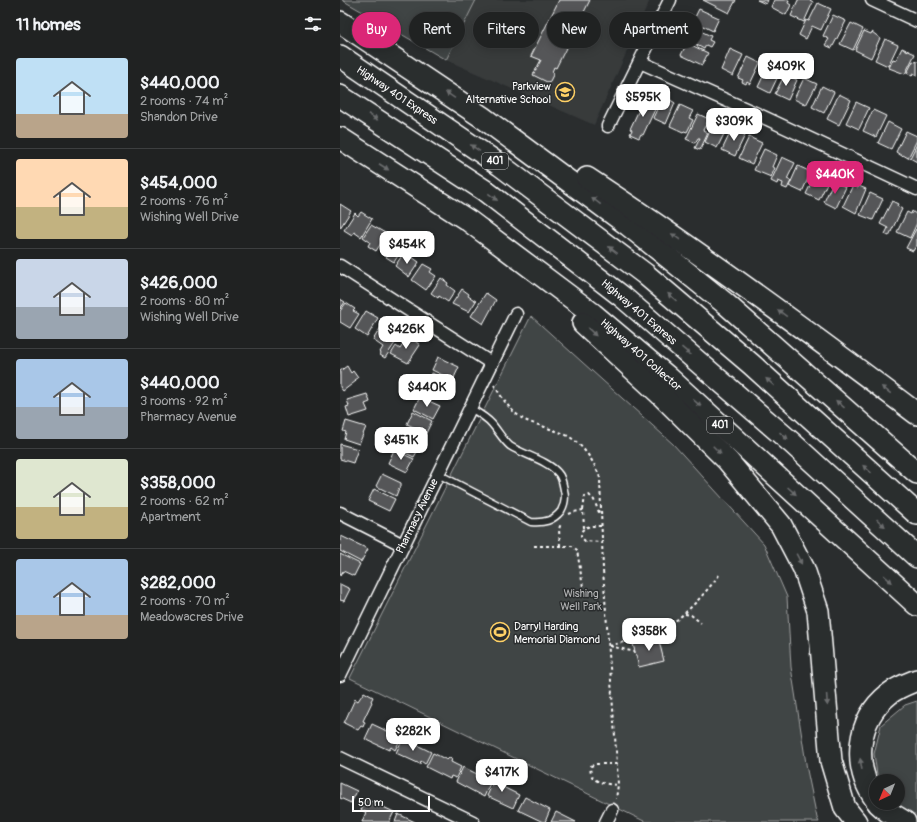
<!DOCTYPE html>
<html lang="en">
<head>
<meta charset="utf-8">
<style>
	body { margin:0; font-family:Pangolin,sans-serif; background:#2d2f2f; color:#f1f3f6; height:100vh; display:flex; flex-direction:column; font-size:15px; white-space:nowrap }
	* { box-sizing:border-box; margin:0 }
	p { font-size:13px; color:#a2a4a5 }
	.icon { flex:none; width:22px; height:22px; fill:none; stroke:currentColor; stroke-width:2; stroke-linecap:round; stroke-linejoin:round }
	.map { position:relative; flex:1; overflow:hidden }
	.side { display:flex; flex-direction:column; background:#202222; width:340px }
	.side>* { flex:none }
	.top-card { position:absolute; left:12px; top:12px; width:380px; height:36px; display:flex; gap:8px }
	.needle { width:26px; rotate:223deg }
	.tools { position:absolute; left:529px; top:774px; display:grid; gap:8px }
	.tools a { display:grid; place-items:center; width:36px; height:36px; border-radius:50%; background:#202222; box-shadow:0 2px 10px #0003,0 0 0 1px #3d3f40; font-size:20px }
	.scale { position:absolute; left:12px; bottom:10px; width:78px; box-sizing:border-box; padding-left:4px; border:2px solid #fff; border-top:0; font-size:11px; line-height:14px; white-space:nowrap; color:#fff; -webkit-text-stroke:3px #2a2d2e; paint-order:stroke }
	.price { position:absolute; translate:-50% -34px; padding:0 9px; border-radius:8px; background:#fff; color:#222; font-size:13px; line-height:26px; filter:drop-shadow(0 1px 2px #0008) }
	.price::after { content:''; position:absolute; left:50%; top:24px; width:12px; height:9px; margin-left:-6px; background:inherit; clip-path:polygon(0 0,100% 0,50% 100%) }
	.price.current { background:#db2777; color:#fff }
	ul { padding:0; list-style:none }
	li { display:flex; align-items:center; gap:12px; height:100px; padding:0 16px }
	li+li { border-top:1px solid #3d3f40 }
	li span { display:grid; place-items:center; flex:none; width:112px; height:80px; border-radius:4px; color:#555 }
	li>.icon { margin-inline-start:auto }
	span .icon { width:48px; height:48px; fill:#fffc; stroke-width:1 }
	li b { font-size:17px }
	h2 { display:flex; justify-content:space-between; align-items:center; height:48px; padding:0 16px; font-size:17px }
	.chip { padding:0 14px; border-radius:18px; background:#202222; box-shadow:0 2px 10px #0003,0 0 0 1px #3d3f40; font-size:14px; line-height:36px }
	.chip.current { background:#db2777; color:#fff }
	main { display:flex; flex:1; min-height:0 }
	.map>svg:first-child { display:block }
</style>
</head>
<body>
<main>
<section class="side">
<h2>11 homes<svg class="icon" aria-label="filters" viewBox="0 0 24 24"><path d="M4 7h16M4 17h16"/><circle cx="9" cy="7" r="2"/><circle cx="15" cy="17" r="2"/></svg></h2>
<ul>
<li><span style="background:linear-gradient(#bfe0f5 70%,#b9a48a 0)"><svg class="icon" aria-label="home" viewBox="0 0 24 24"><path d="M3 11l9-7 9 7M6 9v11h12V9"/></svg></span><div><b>$440,000</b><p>2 rooms · 74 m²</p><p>Shandon Drive</p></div></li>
<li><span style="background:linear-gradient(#ffd9b3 60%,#c2b280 0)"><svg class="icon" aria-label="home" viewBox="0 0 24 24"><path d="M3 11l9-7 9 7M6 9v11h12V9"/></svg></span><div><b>$454,000</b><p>2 rooms · 76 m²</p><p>Wishing Well Drive</p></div></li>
<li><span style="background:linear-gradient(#c9d6e8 60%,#9aa5b1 0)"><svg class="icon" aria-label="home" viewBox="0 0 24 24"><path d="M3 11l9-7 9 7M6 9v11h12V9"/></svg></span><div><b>$426,000</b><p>2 rooms · 80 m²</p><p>Wishing Well Drive</p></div></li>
<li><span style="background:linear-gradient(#a9c7e8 60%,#9aa5b1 0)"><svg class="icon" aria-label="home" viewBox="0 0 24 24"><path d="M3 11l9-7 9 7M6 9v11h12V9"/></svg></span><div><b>$440,000</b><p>3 rooms · 92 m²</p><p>Pharmacy Avenue</p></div></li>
<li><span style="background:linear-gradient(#dfe7d0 60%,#c2b280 0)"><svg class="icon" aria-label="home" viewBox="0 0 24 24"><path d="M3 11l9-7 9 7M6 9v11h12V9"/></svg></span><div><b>$358,000</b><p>2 rooms · 62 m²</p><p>Apartment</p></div></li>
<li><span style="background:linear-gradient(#a9c7e8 70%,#b9a48a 0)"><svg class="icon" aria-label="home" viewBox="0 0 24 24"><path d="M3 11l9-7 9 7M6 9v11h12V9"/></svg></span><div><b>$282,000</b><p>2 rooms · 70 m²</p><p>Meadowacres Drive</p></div></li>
</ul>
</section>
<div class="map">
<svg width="577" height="822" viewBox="0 0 577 822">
	<rect width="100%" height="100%" fill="#2a2d2e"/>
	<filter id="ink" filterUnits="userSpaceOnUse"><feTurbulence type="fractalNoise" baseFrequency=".025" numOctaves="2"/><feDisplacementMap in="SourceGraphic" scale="8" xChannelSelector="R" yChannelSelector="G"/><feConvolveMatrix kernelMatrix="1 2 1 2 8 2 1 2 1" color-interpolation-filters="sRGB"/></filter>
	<g filter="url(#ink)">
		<polygon fill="#373a3b" points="136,0 310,0 254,125 106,60"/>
		<g fill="#414445" stroke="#a0a2a2">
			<polygon points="2,0 136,0 106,60"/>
			<polygon points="191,316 333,444 424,544 447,597 451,667 467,770 477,818 479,822 306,822 10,678"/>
			<polygon points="577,701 577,821 562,816 553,803 558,803 558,781 538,781 534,754 541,725 565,705"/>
		</g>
		<g fill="#555758" stroke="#fff">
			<polygon points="219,0 250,0 216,68 214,67 212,72 214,73 209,83 193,75 201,60 191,56"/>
			<polygon points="363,0 396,0 389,13"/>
			<polygon points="417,0 428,0 426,4"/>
			<polygon points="434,0 449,0 448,3 451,5 446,15 431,7"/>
			<polygon points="458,0 470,0 473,2 464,22 451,16"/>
			<polygon points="478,3 491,9 481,30 472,26 466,39 459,35 466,20 469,21"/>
			<polygon points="359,9 379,18 373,31 353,21"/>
			<polygon points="493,15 506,21 492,48 485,45 489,39 483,36"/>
			<polygon points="511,23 523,29 513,50 500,44"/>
			<polygon points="350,26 371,36 369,40 373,42 370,47 366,45 364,49 344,38"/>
			<polygon points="524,31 531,34 532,32 540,38 531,58 515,50"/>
			<polygon points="545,39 558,45 548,66 535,60"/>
			<polygon points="347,43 368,53 362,65 341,55"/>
			<polygon points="562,48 575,54 565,74 549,68 553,59 556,60"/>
			<polygon points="390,49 403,55 393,76 381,70"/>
			<polygon points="408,57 420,63 410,84 407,82 406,84 402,82 403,80 398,78"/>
			<polygon points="573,61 576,62 577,61 577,75 573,73 572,76 567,73"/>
			<polygon points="428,66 440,72 430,93 418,87"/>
			<polygon points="445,74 457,80 448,100 435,94"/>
			<polygon points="464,78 477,84 466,105 454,99"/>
			<polygon points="482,86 494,92 484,113 472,107"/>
			<polygon points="499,94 511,100 499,125 487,119"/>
			<polygon points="323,96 329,98 329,99 335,103 326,124 313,118"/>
			<polygon points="304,99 317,105 303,135 301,134 299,138 290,134 292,130 290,129"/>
			<polygon points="516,102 529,108 519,129 506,123"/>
			<polygon points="340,105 353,111 349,118 353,120 347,132 344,131 343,132 330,126"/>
			<polygon points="533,110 546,116 536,137 523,131"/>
			<polygon points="358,114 369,119 363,130 368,133 360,150 355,148 360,138 358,138 355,143 346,139"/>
			<polygon points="377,121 387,128 377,148 365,142 374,122 376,122"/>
			<polygon points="548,122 561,129 551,149 538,143"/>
			<polygon points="392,129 405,135 395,156 382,150"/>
			<polygon points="566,131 577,136 577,140 568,158 563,155 562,156 556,152"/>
			<polygon points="409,137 422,143 412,164 399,158"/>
			<polygon points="577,144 577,162 570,158"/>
			<polygon points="424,149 437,155 432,167 435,168 431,177 414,170"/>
			<polygon points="442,157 455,163 447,179 451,181 447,189 442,187 443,183 438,181 437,184 431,181"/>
			<polygon points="458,166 471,172 462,192 449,186"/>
			<polygon points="476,173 489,179 479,200 466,194"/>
			<polygon points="493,182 506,187 496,208 484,202"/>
			<polygon points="513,185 518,188 519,186 526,189 516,213 503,206"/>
			<polygon points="530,193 543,199 533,220 520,215"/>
			<polygon points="552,201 558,204 557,206 562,209 549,236 545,234 548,228 540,224"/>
			<polygon points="0,204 11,211 0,228"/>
			<polygon points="572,211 577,215 577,223 570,238 557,232 567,212 571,214"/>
			<polygon points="21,212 32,219 21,237 14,232 12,235 4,230 15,213 18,216"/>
			<polygon points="31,225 47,234 36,251 28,246 30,242 23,237"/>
			<polygon points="576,229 577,229 577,246 576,246 573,251 566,248"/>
			<polygon points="49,236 65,245 54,262 46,257 48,254 41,249"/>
			<polygon points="63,254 71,259 72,257 79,262 69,277 55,266"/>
			<polygon points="83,264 92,269 90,272 96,276 86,290 72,280"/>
			<polygon points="101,278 108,283 107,285 115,291 108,302 99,296 98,298 91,293"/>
			<polygon points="122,289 129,294 128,296 136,301 129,312 112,304"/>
			<polygon points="146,293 156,300 143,324 131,316"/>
			<polygon points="0,299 5,302 0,309"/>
			<polygon points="6,303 15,309 13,311 19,314 10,328 0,322 0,311"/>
			<polygon points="26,311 38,318 27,337 15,329"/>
			<polygon points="44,322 46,323 47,322 56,327 55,329 57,330 52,337 57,340 45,358 40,355 41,353 40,352 43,347 33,340"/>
			<polygon points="68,337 70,338 70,337 80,345 68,363 51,354 56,346 60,349"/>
			<polygon points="98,357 119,367 113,380 92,370"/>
			<polygon points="7,366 11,373 13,371 18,378 15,380 16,381 3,391 0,387 0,371"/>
			<polygon points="92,373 111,382 104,395 91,388 89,393 71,384 74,377 87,383"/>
			<polygon points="27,394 30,402 25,404 28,411 9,417 6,407 9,406 7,400"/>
			<polygon points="80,397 100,406 93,419 74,409"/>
			<polygon points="73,411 92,421 86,433 67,424"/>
			<polygon points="6,421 26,427 19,444 4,439 6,432 3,431"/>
			<polygon points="58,435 81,445 74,457 55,448 58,441 56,440"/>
			<polygon points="0,444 18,449 13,463 0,459"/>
			<polygon points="54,450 74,459 67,472 48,463"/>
			<polygon points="42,474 61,483 61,486 60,488 59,488 56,496 36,486"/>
			<polygon points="34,489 55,499 49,511 28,501"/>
			<polygon points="1,536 28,549 21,562 0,551"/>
			<polygon points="0,554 20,564 14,576 3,571 0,576"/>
			<polygon points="0,584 10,589 4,601 0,600"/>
			<polygon points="318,637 324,661 299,667 293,644"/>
			<polygon points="24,692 33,697 31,701 32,702 23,721 25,722 23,727 21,726 18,730 4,723 15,699 18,701"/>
			<polygon points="32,724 47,731 48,730 52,732 51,733 61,738 55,750 51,747 49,750 25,739"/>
			<polygon points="63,738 91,752 85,764 81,761 80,764 56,753"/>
			<polygon points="93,753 107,760 109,758 112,759 111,762 121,767 116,778 111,776 110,779 86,767"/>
			<polygon points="123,767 151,781 144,797 116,782"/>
			<polygon points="156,776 164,780 161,786 179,795 173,808 147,796"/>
			<polygon points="0,783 17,791 11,803 0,798"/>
			<polygon points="185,797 210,810 205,822 203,822 178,810"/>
			<polygon points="26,799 54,812 49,822 22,822 26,812 21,810"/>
			<polygon points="216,812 236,822 211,822"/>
			<polygon points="58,814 75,822 55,822"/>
		</g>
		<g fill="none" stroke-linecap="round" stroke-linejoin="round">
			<defs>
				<path id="lane" d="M98,474L191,522C204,523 213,521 221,511C225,504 226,498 224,490C223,485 222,477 218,473C207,460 184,455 170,446C163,440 158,431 152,424C147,418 137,412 130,408"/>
				<g id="street">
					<polyline points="532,0 577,21"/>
					<polyline points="300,62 417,114 577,189"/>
					<polyline points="268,126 330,0"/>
					<polyline points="0,266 151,363"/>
					<polyline points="0,513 63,545"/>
					<polyline points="0,675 176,314"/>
					<polyline points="0,758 133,822"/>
					<polyline points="266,822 272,810"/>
				</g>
				<g id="highway">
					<polyline points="0,22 142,117 288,225 386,304 577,473"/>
					<polyline points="0,56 160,165 305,274 411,364 577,514"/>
					<polyline points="0,96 144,190 284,298 452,443 577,557"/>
					<polyline points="0,138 129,221 253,314 329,378 577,605"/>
					<path d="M247,178C360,252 469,332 577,414"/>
					<polyline points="243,323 319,393 388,461 441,525 464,569 478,611 491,761 505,808 516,822"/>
					<path d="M536,800C512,767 516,720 549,694C558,687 567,684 577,680"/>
					<polyline points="538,803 547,811 565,822"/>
				</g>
			</defs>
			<use href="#lane" stroke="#fff" stroke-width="9"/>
			<use href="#street" stroke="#fff" stroke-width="15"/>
			<use href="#highway" stroke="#fff" stroke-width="24"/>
			<g stroke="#fff" stroke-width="2" stroke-dasharray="3 3" stroke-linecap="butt">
				<path d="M154,385C161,396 168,408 179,416C186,422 196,424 205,427C212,430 221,432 228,436C243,445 254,461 260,478L263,570L277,764L278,785L276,799"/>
				<polyline points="229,514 234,512 243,510"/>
				<path d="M261,526C253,526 246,525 241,532V537L245,541L262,542"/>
				<polyline points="244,528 243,510 245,496 249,495 254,500 260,515"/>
				<polyline points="194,546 232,546 237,550 243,587"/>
				<polyline points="220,546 219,529 221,523"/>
				<polyline points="345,614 351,615 361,623"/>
				<path d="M269,646L316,633C343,619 362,597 380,574"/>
				<polyline points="270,646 295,652"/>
				<path d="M277,764H256L251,766C247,783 266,784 278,785"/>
			</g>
			<use href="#lane" stroke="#2a2d2e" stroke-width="6"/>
			<use href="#street" stroke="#2a2d2e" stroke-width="12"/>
			<use href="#highway" stroke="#2a2d2e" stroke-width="21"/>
		</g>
		<defs><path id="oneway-solid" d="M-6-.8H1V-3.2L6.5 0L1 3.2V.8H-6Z"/></defs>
		<g fill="#6a6c6d">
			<use href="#oneway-solid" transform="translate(110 95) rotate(-146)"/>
			<use href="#oneway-solid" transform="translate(33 117) rotate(33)"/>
			<use href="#oneway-solid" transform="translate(135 148) rotate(-146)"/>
			<use href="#oneway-solid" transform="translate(44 167) rotate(33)"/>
			<use href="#oneway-solid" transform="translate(153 197) rotate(38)"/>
			<use href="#oneway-solid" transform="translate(256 201) rotate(-143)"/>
			<use href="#oneway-solid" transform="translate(336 237) rotate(-145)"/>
			<use href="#oneway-solid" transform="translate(273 250) rotate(-143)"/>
			<use href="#oneway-solid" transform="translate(332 297) rotate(-139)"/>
			<use href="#oneway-solid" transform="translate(442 313) rotate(-144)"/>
			<use href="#oneway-solid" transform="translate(252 332) rotate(43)"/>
			<use href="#oneway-solid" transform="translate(346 351) rotate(41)"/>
			<use href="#oneway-solid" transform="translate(430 382) rotate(-138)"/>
			<use href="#oneway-solid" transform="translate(546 390) rotate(-143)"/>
			<use href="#oneway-solid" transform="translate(357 403) rotate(42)"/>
			<use href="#oneway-solid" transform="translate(500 404) rotate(-139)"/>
			<use href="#oneway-solid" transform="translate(444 436) rotate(41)"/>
			<use href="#oneway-solid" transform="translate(377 450) rotate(45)"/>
			<use href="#oneway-solid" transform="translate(527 469) rotate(-138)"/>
			<use href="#oneway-solid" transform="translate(452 491) rotate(42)"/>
			<use href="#oneway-solid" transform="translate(541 523) rotate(42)"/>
			<use href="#oneway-solid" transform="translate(459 559) rotate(62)"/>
			<use href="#oneway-solid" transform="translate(548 579) rotate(42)"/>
			<use href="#oneway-solid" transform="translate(487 700) rotate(86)"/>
			<use href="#oneway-solid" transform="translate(521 764) rotate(-99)"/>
		</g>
	</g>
	<defs>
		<symbol id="school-ring" viewBox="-11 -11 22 22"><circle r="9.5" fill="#2a2d2e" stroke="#ffd166" stroke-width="1.5"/><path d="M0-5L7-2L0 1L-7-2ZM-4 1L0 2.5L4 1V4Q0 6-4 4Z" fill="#ffd166"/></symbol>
		<symbol id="stadium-ring" viewBox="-11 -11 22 22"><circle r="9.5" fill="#2a2d2e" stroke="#ffd166" stroke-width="1.5"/><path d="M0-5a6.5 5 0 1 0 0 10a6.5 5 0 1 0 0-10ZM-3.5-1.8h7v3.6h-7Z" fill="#ffd166"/></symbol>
	</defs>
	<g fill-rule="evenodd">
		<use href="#school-ring" x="214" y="81" width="22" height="22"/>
		<use href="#stadium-ring" x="149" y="621" width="22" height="22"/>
	</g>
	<g text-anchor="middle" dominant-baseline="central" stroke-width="3" stroke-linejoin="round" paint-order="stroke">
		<g fill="#2a2d2e" stroke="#bfc0c0" stroke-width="1">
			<rect x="142" y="153" width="26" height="16" rx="3"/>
			<rect x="367" y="417" width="26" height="16" rx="3"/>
		</g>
		<g font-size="10" font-weight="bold" fill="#fff">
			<text x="155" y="161">401</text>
			<text x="380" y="425">401</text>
		</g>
		<g font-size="11" fill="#fff" stroke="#2a2d2e" text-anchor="end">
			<text x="211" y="86">Parkview<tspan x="211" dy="13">Alternative School</tspan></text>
			<text x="174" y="626" text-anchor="start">Darryl Harding<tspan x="174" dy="13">Memorial Diamond</tspan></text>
		</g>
		<g font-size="11" fill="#fff" stroke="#2a2d2e">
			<text transform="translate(57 95) rotate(34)">Highway 401 Express</text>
			<text transform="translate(299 312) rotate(40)">Highway 401 Express</text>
			<text transform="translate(301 355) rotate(41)">Highway 401 Collector</text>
			<text transform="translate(77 516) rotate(-64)">Pharmacy Avenue</text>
		</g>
		<g font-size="11" fill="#b3b4b5" stroke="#2a2d2e">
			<text x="241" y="593">Wishing<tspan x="241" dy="13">Well Park</tspan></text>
		</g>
	</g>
</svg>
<div class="tools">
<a><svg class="needle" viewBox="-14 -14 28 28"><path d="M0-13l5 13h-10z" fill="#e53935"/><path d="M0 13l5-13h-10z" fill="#a2a4a5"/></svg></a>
</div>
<div class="scale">50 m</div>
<b class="price" style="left:446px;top:87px">$409K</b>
<b class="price" style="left:303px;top:118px">$595K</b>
<b class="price" style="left:394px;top:142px">$309K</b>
<b class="price current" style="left:495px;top:195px">$440K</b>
<b class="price" style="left:67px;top:265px">$454K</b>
<b class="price" style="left:66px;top:350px">$426K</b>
<b class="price" style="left:87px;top:408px">$440K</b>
<b class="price" style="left:61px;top:461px">$451K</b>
<b class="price" style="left:309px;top:652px">$358K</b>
<b class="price" style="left:73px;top:752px">$282K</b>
<b class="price" style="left:162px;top:793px">$417K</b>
<div class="top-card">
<a class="chip current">Buy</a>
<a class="chip">Rent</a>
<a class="chip">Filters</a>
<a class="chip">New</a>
<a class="chip">Apartment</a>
</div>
</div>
</main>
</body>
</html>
